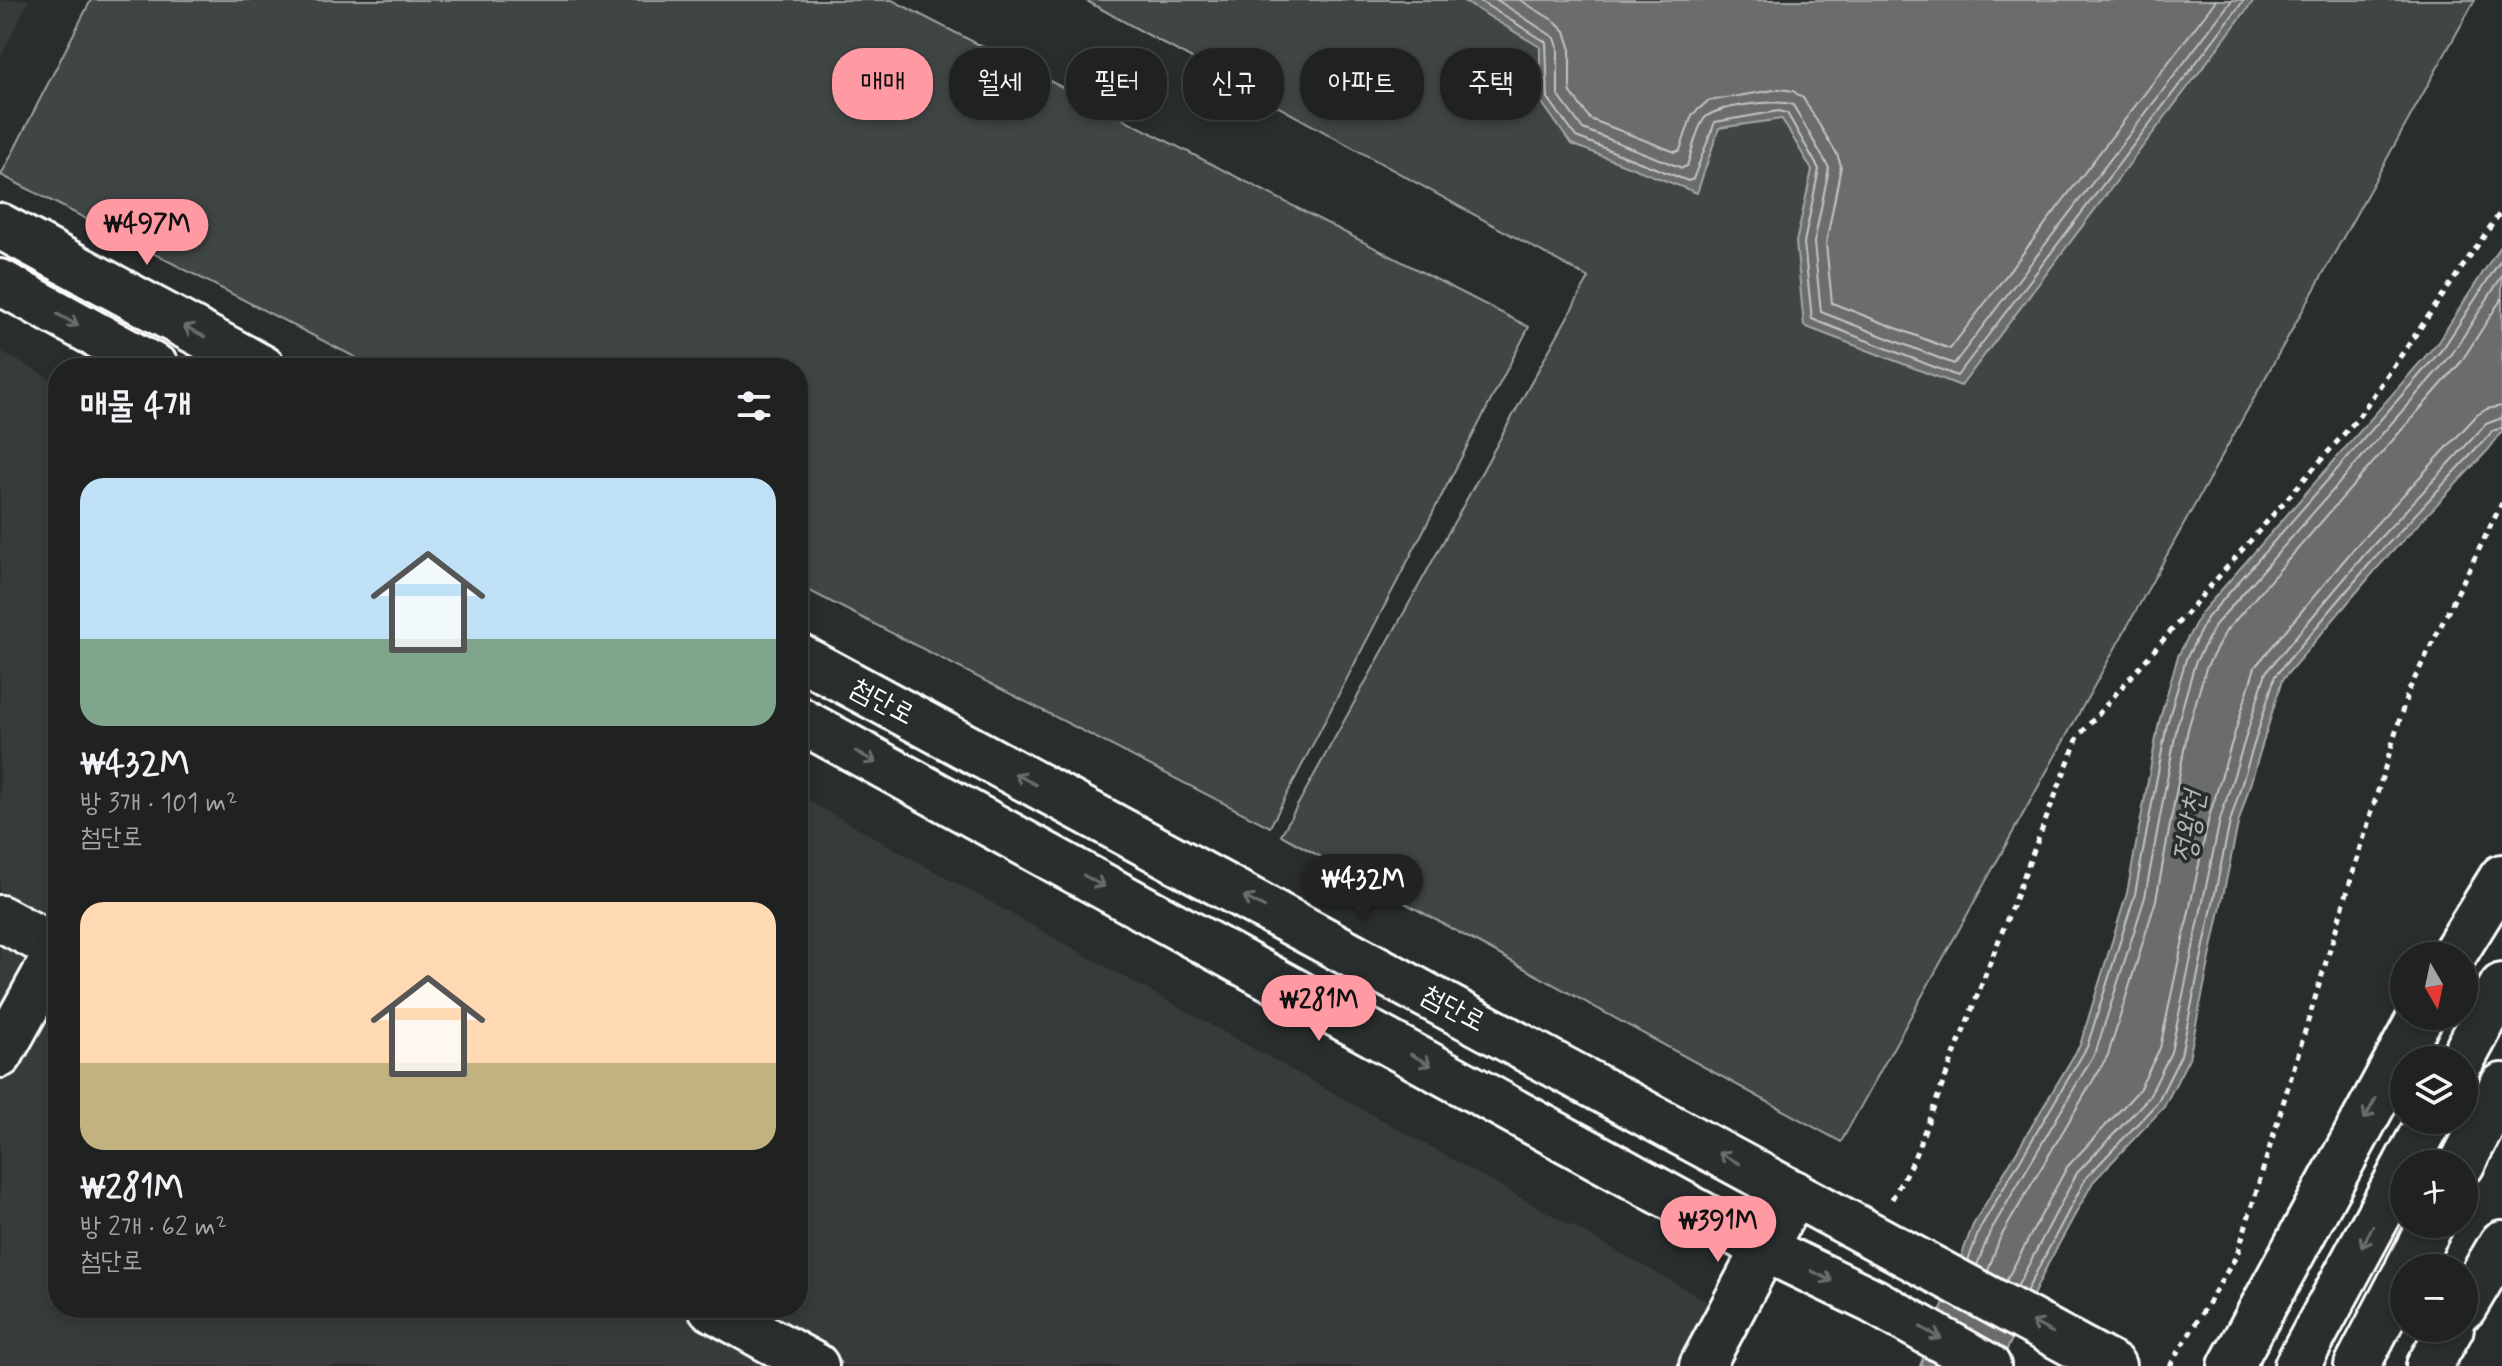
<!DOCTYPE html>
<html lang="ko">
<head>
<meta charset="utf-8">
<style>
	body { margin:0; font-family:Mynerve,"Poor Story",sans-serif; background:#282a2a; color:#f1f3f6; height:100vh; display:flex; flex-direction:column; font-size:30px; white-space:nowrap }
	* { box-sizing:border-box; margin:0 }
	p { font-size:26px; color:#a2a4a5 }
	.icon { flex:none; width:44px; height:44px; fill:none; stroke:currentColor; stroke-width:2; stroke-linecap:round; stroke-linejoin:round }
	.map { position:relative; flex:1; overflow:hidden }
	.side { position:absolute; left:48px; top:358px; width:760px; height:960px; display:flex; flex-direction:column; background:#202222; border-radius:32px; box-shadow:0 4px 12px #0003,0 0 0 2px #3d3f40 }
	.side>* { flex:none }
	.guide { position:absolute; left:832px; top:48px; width:760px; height:72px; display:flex; gap:16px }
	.needle { width:52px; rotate:171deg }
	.tools { position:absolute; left:2390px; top:942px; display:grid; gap:16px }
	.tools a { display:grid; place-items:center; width:88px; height:88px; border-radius:50%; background:#202222; box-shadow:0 4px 12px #0003,0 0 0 2px #3d3f40; font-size:40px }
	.price { position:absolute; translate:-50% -68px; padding:0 18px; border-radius:28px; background:#ff9aa2; color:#111; font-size:26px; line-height:52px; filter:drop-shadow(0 2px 4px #0008) }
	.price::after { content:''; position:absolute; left:50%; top:48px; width:24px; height:18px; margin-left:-12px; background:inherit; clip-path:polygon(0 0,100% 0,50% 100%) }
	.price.active { background:#222; color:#fff }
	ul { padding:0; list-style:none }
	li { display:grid; align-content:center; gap:16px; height:424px; padding:0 32px }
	li span { display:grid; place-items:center; height:248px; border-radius:24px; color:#555 }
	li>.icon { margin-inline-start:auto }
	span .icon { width:144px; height:144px; fill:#fffc; stroke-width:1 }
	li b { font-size:34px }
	h2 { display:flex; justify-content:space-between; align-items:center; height:96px; padding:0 32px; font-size:34px }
	.chip { padding:0 28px; border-radius:32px; background:#202222; box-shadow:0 4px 12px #0003,0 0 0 2px #3d3f40; font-size:28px; line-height:72px }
	.chip.active { background:#ff9aa2; color:#111 }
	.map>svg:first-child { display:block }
</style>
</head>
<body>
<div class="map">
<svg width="2502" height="1366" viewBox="0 0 2502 1366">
	<rect width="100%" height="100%" fill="#2a2d2e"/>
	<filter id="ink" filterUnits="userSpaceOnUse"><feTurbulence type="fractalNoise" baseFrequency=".0125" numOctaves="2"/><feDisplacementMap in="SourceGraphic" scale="16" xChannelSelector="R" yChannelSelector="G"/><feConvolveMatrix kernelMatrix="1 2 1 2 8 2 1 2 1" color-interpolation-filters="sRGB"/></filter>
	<g filter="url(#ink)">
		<g fill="#373a3b">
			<polygon points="0,0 29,0 0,58"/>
			<polygon points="0,351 58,383 58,1308 798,1308 798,795 1748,1324 1725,1366 0,1366"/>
		</g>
		<g fill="#414445" stroke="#a0a2a2" stroke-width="2">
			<polygon points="91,0 892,0 1529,327 1270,827 798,585 798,368 376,368 1,175"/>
			<polygon points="1085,0 2475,0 1841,1142 1281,835 1589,278"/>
		</g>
		<g fill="#6a6c6d" stroke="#a6a7a7" stroke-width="2">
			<polygon points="1462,0 2254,0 1961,386 1804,326 1796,242 1812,170 1782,119 1719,128 1697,193 1571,144 1540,100 1540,47"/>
			<polygon points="2502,243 2502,432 2488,450 2378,567 2282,680 2238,824 2189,1058 2164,1107 2093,1182 2048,1264 1999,1366 1920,1366 1973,1225 2080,1045 2127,893 2159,722 2178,656 2201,613 2438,342"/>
		</g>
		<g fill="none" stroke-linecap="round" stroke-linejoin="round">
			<g stroke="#c3c4c5" stroke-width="2">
				<polyline points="1478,0 1546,42 1548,98 1576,137 1688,181 1693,179 1715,122 1779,111 1787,113 1819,169 1804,243 1812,319 1957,376 2244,0"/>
				<path d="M1497,0L1555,38L1558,47V95L1583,129L1682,168L1687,166C1692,152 1695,132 1704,119C1713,106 1781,98 1793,105L1829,168L1814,243L1821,312L1954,364L2232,0"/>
				<polyline points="1520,0 1556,22 1565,31 1570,47 1570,91 1590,119 1675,152 1680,150 1692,115 1708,101 1780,89 1793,91 1803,98 1837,154 1841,166 1826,244 1832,303 1950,349 2216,0"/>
				<polyline points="1968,1261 1980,1228 2087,1047 2135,894 2167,724 2186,659 2207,618 2444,347 2502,258"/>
				<polyline points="1977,1265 1990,1232 2096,1051 2145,897 2177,726 2195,663 2216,624 2452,354 2502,276"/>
				<polyline points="1988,1271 2000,1238 2108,1055 2156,900 2188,729 2206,668 2226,631 2461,362 2502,298"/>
				<polyline points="2006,1281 2067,1167 2139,1090 2160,1048 2209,817 2255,667 2356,546 2477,415 2487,409 2502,406"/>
				<polyline points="2017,1287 2077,1173 2149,1097 2171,1052 2220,820 2266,672 2365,554 2486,424 2502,418"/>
				<polyline points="2026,1292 2086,1178 2157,1103 2181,1055 2230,822 2275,676 2372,561 2493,431 2502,428"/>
			</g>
			<defs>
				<g id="minor">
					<polyline points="0,918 58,949"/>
					<polyline points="0,1055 58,951"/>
					<polyline points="711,1308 816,1366"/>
				</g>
				<polyline id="tertiary" points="1702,1366 1794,1193"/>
				<g id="secondary">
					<polyline points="0,226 263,368"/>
					<polyline points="0,282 157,368"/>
					<polyline points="798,656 2113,1366"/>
					<polyline points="798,719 1765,1249 1873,1301 1988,1366"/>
				</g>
				<g id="motorway">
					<polyline points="2453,956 2502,877"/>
					<polyline points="2462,1060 2502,986"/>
					<polyline points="2406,1164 2430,1120"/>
					<polyline points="2462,1164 2502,1086"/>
					<polyline points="2408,1268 2431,1224"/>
					<polyline points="2464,1307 2502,1243"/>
					<polyline points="2231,1366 2421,1016"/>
					<polyline points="2297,1366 2404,1168"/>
					<polyline points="2357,1366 2404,1276"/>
					<polyline points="2429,1366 2451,1328"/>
				</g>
			</defs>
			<use href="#minor" stroke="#fff" stroke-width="50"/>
			<use href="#tertiary" stroke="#fff" stroke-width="50"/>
			<use href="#secondary" stroke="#fff" stroke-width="50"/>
			<use href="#motorway" stroke="#fff" stroke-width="50"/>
			<g stroke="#fff" stroke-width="5" stroke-dasharray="6 6" stroke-linecap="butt">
				<polyline points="1892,1199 1914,1158 2078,737 2357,419 2502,210"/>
				<polyline points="2170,1366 2237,1255 2408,692 2502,503"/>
			</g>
			<use href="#minor" stroke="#2a2d2e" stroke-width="44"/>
			<use href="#tertiary" stroke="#2a2d2e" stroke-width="44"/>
			<use href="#secondary" stroke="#2a2d2e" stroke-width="44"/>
			<use href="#motorway" stroke="#2a2d2e" stroke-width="44"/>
		</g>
		<defs><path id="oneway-shaft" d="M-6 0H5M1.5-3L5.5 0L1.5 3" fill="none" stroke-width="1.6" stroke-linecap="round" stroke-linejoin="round" transform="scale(2)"/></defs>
		<g stroke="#6a6c6d">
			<use href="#oneway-shaft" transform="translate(68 320) rotate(29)"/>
			<use href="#oneway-shaft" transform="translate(194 331) rotate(-152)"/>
			<use href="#oneway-shaft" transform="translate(866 757) rotate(29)"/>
			<use href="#oneway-shaft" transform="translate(1025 779) rotate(-152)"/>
			<use href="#oneway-shaft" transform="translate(1094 881) rotate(29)"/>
			<use href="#oneway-shaft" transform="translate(1254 902) rotate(-152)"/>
			<use href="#oneway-shaft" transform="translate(1421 1060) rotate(29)"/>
			<use href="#oneway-shaft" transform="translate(2370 1109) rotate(118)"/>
			<use href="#oneway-shaft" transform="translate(1729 1158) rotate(-152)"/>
			<use href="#oneway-shaft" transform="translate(2367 1237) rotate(118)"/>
			<use href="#oneway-shaft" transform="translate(1822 1276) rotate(26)"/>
			<use href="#oneway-shaft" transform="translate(2042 1327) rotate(-152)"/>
			<use href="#oneway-shaft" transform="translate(1931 1333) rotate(30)"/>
		</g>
	</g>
	<g text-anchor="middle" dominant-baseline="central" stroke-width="7" stroke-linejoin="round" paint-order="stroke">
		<g font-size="28" fill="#fff" stroke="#2a2d2e">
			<text transform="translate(882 702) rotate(28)">첨단로</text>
			<text transform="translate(1453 1009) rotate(28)">첨단로</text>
		</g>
		<g font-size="30" font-style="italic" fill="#b4b6b6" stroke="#2a2d2e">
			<text transform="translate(2190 827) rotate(-81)">정왕천</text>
		</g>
	</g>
</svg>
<div class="tools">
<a><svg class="needle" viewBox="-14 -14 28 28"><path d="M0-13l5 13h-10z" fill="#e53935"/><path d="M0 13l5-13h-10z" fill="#a2a4a5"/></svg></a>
<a><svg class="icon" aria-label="layers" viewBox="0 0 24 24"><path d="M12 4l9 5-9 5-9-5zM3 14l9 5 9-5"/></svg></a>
<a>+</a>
<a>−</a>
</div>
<b class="price" style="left:147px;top:267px">₩497M</b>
<b class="price active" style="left:1363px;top:922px">₩432M</b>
<b class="price" style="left:1319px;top:1043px">₩281M</b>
<b class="price" style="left:1718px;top:1264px">₩391M</b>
<div class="guide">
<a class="chip active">매매</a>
<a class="chip">월세</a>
<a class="chip">필터</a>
<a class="chip">신규</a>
<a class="chip">아파트</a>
<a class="chip">주택</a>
</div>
<section class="side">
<h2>매물 4개<svg class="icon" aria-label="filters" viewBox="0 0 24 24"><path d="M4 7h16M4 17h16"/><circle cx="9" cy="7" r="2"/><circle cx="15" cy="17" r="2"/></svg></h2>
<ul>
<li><span style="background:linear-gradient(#bfe0f5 65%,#7fa58c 0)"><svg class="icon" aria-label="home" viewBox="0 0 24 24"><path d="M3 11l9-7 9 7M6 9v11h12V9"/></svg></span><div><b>₩432M</b><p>방 3개 · 101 m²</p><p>첨단로</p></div></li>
<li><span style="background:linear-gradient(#ffd9b3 65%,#c2b280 0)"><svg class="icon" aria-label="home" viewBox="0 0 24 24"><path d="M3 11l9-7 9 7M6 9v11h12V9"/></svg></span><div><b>₩281M</b><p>방 2개 · 62 m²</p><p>첨단로</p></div></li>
</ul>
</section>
</div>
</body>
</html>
